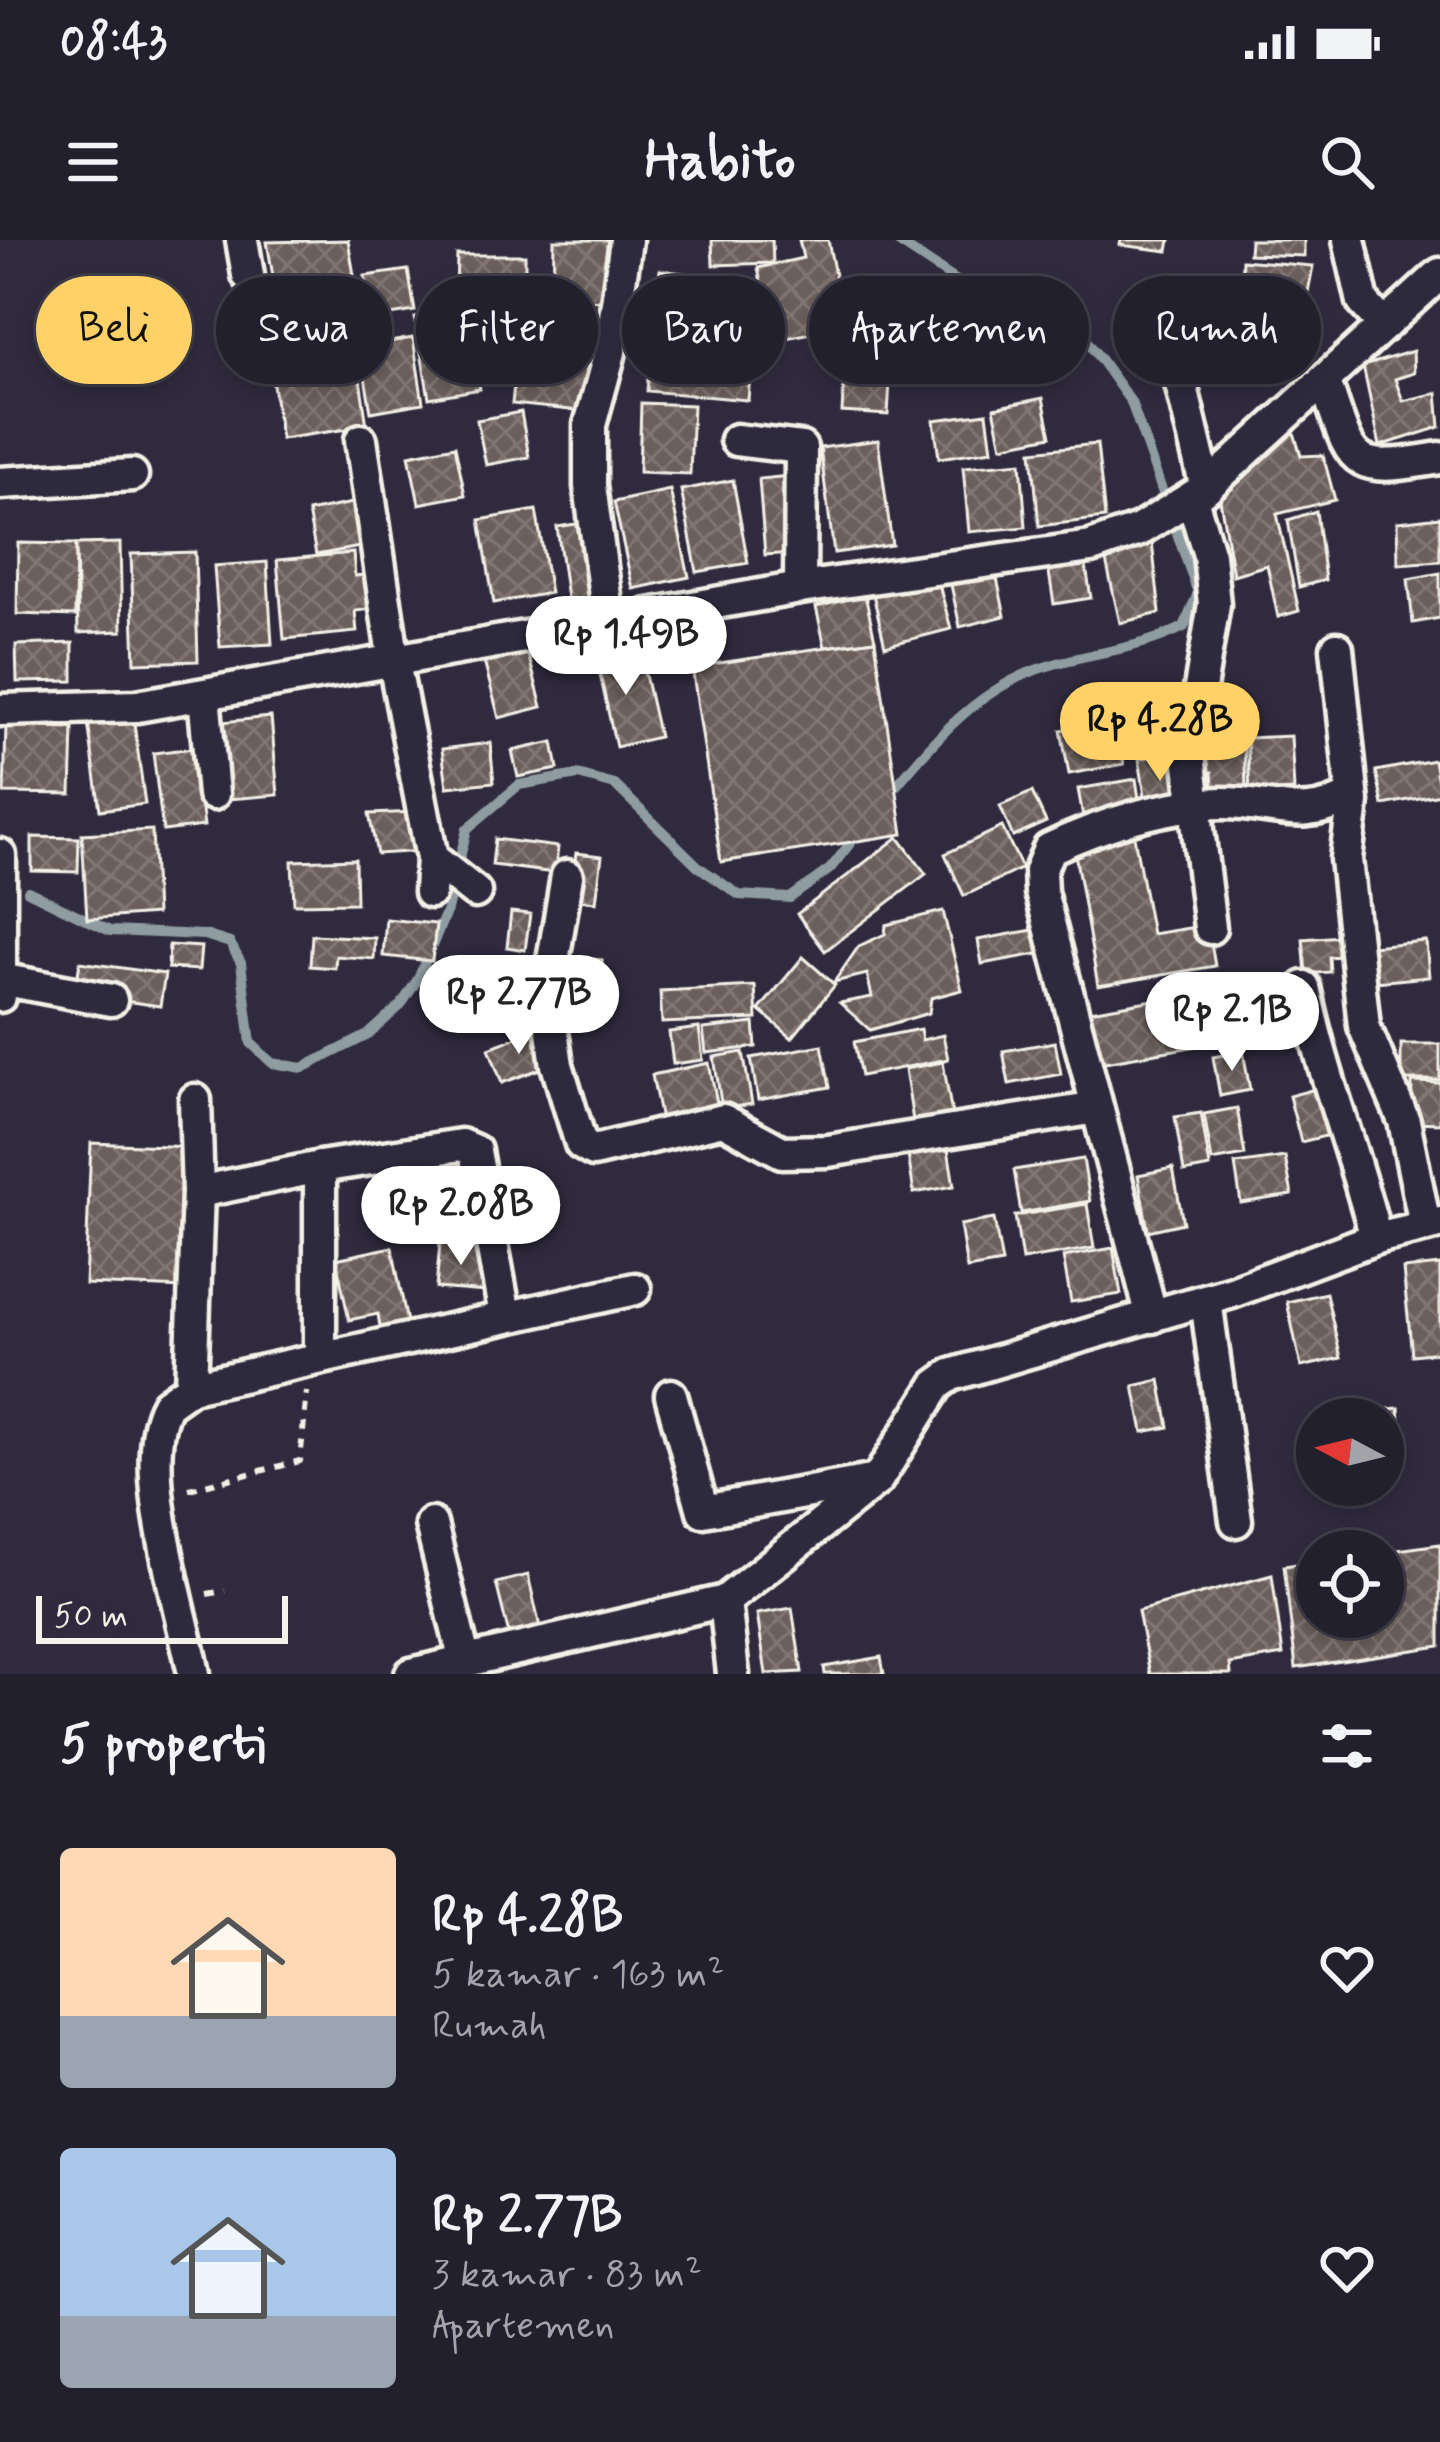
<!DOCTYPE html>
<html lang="id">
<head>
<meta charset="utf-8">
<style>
	body { margin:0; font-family:Mynerve,sans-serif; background:#2f2d3a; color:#f1f3f6; height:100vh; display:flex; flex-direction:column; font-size:45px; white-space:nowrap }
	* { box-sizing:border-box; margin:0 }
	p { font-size:39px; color:#a3a3aa }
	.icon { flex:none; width:66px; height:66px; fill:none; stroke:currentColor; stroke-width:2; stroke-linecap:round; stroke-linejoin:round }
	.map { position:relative; height:1434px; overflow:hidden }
	.drawer { display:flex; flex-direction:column; background:#23202e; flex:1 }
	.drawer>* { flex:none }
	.top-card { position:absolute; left:36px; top:36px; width:1368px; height:108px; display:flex; gap:24px }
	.needle { width:78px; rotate:277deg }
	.buttons { position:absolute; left:1296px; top:1158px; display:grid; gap:24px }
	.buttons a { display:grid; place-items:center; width:108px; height:108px; border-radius:50%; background:#23202e; box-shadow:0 6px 18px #0003,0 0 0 3px #403e4a; font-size:60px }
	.scale { position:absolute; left:36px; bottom:30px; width:252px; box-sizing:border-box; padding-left:12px; border:6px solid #f4f1e8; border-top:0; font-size:33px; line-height:42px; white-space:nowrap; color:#f4f1e8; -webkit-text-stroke:9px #2f2a3d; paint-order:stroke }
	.price { position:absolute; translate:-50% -102px; padding:0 27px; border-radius:42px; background:#fff; color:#222; font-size:39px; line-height:78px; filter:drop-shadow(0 3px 6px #0008) }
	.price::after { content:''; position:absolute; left:50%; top:72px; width:36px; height:27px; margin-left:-18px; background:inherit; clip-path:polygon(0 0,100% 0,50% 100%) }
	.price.on { background:#ffd166; color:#111 }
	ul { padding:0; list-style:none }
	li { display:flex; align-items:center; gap:36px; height:300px; padding:0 60px }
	li span { display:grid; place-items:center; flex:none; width:336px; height:240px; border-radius:12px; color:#555 }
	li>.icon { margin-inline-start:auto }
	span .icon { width:144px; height:144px; fill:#fffc; stroke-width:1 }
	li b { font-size:51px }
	h2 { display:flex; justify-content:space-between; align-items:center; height:144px; padding:0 60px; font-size:51px }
	.pill { padding:0 42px; border-radius:54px; background:#23202e; box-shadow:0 6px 18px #0003,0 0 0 3px #403e4a; font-size:42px; line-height:108px }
	.pill.on { background:#ffd166; color:#111 }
	.status { display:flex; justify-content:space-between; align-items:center; height:84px; padding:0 60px; background:#23202e; direction:ltr }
	.status svg { height:33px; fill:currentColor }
	header { display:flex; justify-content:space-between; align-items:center; height:156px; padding:0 60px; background:#23202e; font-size:54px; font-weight:700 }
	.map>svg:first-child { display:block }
</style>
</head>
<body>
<div class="status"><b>08:43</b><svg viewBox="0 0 49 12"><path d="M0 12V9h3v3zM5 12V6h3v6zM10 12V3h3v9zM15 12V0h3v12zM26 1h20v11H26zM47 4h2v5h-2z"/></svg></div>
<header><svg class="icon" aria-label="menu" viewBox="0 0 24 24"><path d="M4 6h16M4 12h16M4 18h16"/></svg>Habito<svg class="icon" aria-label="search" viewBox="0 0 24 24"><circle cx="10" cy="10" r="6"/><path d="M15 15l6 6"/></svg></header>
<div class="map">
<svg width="1440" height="1434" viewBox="0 0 1440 1434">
	<defs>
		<pattern id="building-cross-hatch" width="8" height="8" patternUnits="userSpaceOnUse" patternTransform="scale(3)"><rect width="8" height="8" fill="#6b5f5a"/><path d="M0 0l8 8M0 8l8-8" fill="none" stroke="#817672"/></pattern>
	</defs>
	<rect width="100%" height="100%" fill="#2f2a3d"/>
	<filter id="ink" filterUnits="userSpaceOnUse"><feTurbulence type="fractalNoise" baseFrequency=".00833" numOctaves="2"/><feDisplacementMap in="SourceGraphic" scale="24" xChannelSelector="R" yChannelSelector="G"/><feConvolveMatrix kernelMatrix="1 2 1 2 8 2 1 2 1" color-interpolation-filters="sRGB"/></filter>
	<g filter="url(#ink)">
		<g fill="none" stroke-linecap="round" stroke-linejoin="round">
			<g stroke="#8f9da2" stroke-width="10">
				<path d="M887,557C928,507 971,455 1033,431C1085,411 1129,414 1184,387L1198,353L1131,162L1067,73L969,49L895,0"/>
				<polyline points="28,651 110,691 205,695 230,703 241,723 251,803 272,823 303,828 368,795 401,765 418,739 447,670 467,589 519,545 578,535 615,545 699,627 739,655 790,658 830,629 860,591"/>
			</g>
		</g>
		<g fill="url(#building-cross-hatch)" stroke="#f4f1e8" stroke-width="3">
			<polygon points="348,0 354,35 292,47 291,39 274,42 267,2"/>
			<polygon points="554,0 610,0 608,61 553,59"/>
			<polygon points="712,0 772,0 773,23 713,25"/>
			<polygon points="799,0 828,0 845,86 772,101 758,28 803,18"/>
			<polygon points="1121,0 1170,0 1168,11 1120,5"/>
			<polygon points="1250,0 1304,0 1304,16 1249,14"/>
			<polygon points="457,15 525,15 525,56 456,55"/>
			<polygon points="1242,20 1313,26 1306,63 1241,60"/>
			<polygon points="408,30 415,71 372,78 365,36"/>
			<polygon points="660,30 756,43 749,100 652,87"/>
			<polygon points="333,44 337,65 281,75 278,54"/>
			<polygon points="1228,53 1236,118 1200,125 1192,60"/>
			<polygon points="522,67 599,75 590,172 512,164"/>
			<polygon points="465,69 480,149 429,158 415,78"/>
			<polygon points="348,90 352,114 270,126 267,101"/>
			<polygon points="413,98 423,163 371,172 360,107"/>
			<polygon points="651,100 752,109 748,160 647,151"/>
			<polygon points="1413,111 1414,133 1395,139 1403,161 1437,153 1440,187 1380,206 1363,126"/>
			<polygon points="845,122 891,125 888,175 842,172"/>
			<polygon points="358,125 367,186 281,199 272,138"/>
			<polygon points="1043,158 1051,196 1002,206 994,168"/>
			<polygon points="641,163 693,165 690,234 639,232"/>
			<polygon points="521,172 529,217 486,225 477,180"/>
			<polygon points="987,173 992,210 939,218 934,180"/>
			<polygon points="1292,186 1301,216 1323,215 1335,260 1277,274 1299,371 1278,377 1267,325 1233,335 1219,254"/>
			<polygon points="878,200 892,305 834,313 820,208"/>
			<polygon points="1097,204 1105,278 1039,286 1032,211"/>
			<polygon points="455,206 465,255 419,264 409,215"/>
			<polygon points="1021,222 1026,287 969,292 963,227"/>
			<polygon points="790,236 795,313 765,315 759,239"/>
			<polygon points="733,240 748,323 697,332 681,250"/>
			<polygon points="670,250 689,337 633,349 614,262"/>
			<polygon points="362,261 371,305 316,315 308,272"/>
			<polygon points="536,270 550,353 494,363 480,280"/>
			<polygon points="1316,271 1325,340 1299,347 1288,280"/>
			<polygon points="1440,277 1440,321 1398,324 1397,282"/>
			<polygon points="588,282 599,361 568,365 557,287"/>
			<polygon points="1152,302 1160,373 1120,383 1106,321"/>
			<polygon points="18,303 76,304 75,376 17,374"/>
			<polygon points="120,303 122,391 78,393 76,304"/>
			<polygon points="195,312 198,421 135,423 131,314"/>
			<polygon points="353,313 355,336 371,334 374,369 355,371 357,392 284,399 277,320"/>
			<polygon points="1085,320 1091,358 1054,364 1048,326"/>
			<polygon points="267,322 272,404 220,407 214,326"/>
			<polygon points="995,329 1005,376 960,387 950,340"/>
			<polygon points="1440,333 1440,378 1413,383 1408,339"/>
			<polygon points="937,337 951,389 885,406 873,354"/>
			<polygon points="865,355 875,400 825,407 816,367"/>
			<polygon points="875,400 903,594 721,622 692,427"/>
			<polygon points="618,401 624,430 643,426 659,497 616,507 594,407"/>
			<polygon points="73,403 73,441 17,442 16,405"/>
			<polygon points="526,406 542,467 499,478 483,418"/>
			<polygon points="133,476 145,564 100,570 88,482"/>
			<polygon points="271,477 278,555 229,559 221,482"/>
			<polygon points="1116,480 1124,524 1069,534 1061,490"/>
			<polygon points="6,486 73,488 71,554 4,553"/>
			<polygon points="1243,489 1246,546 1213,547 1212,532 1200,532 1199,509 1209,509 1208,491"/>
			<polygon points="1291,496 1294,550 1250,552 1247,498"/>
			<polygon points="553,502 558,529 518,537 512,511"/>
			<polygon points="490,503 494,542 447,547 442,509"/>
			<polygon points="194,508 204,586 163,591 153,513"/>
			<polygon points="1172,513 1182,568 1148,574 1139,519"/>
			<polygon points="1434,520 1440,554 1383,565 1376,531"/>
			<polygon points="1136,539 1141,572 1084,582 1078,549"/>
			<polygon points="1032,552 1046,582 1013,597 1000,566"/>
			<polygon points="418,572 423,611 377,614 369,574"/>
			<polygon points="1002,587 1022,628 964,656 945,614"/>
			<polygon points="152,590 156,674 87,679 82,594"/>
			<polygon points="1133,591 1152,694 1208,685 1215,726 1098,746 1073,602"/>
			<polygon points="32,597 79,598 78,632 32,631"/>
			<polygon points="898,597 926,634 825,711 797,674"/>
			<polygon points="495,599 558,607 555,633 492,625"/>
			<polygon points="576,613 602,616 596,662 570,659"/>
			<polygon points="355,619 356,663 294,664 292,621"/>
			<polygon points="943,671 962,750 931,758 929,773 870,790 840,763 872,757 867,734 834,742 859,706 885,694 886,685"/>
			<polygon points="511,672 530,674 525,710 507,707"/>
			<polygon points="386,679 436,684 432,721 383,716"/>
			<polygon points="1038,689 1043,713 982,724 978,700"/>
			<polygon points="312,695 375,698 374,719 336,716 335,728 310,726"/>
			<polygon points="1354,695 1355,715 1329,717 1330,732 1306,734 1303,699"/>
			<polygon points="1426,701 1429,737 1374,742 1370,706"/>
			<polygon points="169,705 201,707 199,730 168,728"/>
			<polygon points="562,717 602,720 601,741 561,738"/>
			<polygon points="803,717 835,745 792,798 759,770"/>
			<polygon points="80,722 165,734 160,766 75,754"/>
			<polygon points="495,723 533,727 527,773 489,769"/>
			<polygon points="755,746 757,779 662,783 660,751"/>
			<polygon points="1218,749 1226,801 1099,823 1090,771"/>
			<polygon points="754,783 756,807 706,813 703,789"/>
			<polygon points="699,788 703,820 673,824 669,792"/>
			<polygon points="920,789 922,800 943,795 948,819 861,836 854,802"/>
			<polygon points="535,790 548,826 502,843 489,808"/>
			<polygon points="1055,802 1061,834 1009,844 1003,811"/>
			<rect x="1401" y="804" width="39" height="36"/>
			<polygon points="822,805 830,847 758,860 751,818"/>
			<polygon points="1243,811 1250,850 1220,856 1213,817"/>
			<polygon points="743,812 752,864 722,869 714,817"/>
			<polygon points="943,822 952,875 913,881 905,829"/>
			<polygon points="709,823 719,873 662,885 652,835"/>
			<polygon points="1412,842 1440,843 1440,883 1411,882"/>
			<polygon points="1326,846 1338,893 1301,902 1289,856"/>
			<polygon points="1237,868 1245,915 1212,921 1204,874"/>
			<polygon points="1201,873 1210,927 1184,932 1175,877"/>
			<polygon points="91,903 191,907 185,1048 85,1044"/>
			<polygon points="948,909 954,946 914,953 908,915"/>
			<polygon points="1285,917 1292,955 1241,963 1235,924"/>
			<polygon points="1083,919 1090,961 1021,973 1014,930"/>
			<polygon points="1173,928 1183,983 1148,991 1138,935"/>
			<polygon points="1087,964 1094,1008 1022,1020 1015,976"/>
			<polygon points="994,979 1002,1023 967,1029 960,985"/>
			<polygon points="440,1003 480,1006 488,1052 436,1048"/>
			<polygon points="392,1007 407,1082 380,1087 378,1074 349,1080 336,1019"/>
			<polygon points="1113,1008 1121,1054 1071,1062 1063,1017"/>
			<polygon points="1440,1025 1440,1112 1412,1115 1403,1029"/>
			<polygon points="1326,1053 1341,1118 1301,1127 1287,1062"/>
			<polygon points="1160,1140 1169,1187 1143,1192 1134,1146"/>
			<polygon points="1399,1168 1402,1206 1383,1208 1383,1179 1348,1179 1348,1173"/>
			<polygon points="1440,1304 1440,1406 1296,1428 1284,1326 1317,1321 1317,1377 1383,1377 1383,1312"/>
			<polygon points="528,1335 540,1387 509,1395 496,1343"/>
			<polygon points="1272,1335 1283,1415 1230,1424 1231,1434 1150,1434 1138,1371"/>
			<polygon points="792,1368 802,1432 766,1434 757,1374"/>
			<polygon points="881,1417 884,1434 825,1434 824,1427"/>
		</g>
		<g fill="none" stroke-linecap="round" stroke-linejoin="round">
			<defs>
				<g id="street">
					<polyline points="242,0 248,35"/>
					<polyline points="1349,0 1363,62 1384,85"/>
					<polyline points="1177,127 1206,248"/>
					<path d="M1325,142C1354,226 1347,234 1440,218"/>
					<polyline points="361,200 394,422 432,618 430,652"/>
					<polyline points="736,200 801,208 800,348"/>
					<polyline points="0,243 132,235"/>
					<polyline points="1192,259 1209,315 1214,364 1189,515 1210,688"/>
					<polyline points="609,385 590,246 590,185 610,112 626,0"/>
					<polyline points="1337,408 1353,562 1346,619 1364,786 1404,881 1425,985"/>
					<polyline points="204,455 213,554"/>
					<polyline points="0,470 137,466 800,348 1091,307 1139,290 1206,248 1440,34"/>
					<polyline points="0,615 0,756"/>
					<polyline points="432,618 475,652"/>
					<polyline points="567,636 547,757 557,825 581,904 593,911 723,880 782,912 828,911 1097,868"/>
					<polyline points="0,739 111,760"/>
					<path d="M1304,747C1322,833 1354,913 1376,998"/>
					<polyline points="198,952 320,927"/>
					<polyline points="1206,1060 1236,1281"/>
					<path d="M1152,1077L1041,652L1040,631L1049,609C1099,585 1166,564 1223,563C1275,563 1301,584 1351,556"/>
					<polyline points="320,1118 320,927 461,905 475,911 505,1075"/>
					<polyline points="191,1147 198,952 195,860"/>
					<polyline points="671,1155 703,1271 877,1240"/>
					<polyline points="431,1284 465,1422"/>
					<polyline points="725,1361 733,1434"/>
					<path d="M194,1434C181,1367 134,1222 167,1164L191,1147L635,1049"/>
					<polyline points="411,1434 725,1361 877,1240 937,1145 951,1135 1232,1052 1376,998 1440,983"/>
				</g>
			</defs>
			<use href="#street" stroke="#f4f1e8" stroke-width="39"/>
			<g stroke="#f4f1e8" stroke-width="6" stroke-dasharray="9 9" stroke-linecap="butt">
				<polyline points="189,1249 300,1221 307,1152"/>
				<polyline points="207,1354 225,1351"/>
			</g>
			<use href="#street" stroke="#2f2a3d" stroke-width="30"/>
		</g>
	</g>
</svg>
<div class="buttons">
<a><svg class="needle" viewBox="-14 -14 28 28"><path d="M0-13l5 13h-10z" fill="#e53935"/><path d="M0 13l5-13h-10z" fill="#a3a3aa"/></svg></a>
<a><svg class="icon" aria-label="locate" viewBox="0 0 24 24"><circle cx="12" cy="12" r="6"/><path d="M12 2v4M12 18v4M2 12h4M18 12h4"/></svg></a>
</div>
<div class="scale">50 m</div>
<b class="price" style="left:626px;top:458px">Rp 1.49B</b>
<b class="price on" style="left:1160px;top:544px">Rp 4.28B</b>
<b class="price" style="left:519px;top:817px">Rp 2.77B</b>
<b class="price" style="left:1232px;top:834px">Rp 2.1B</b>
<b class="price" style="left:461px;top:1028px">Rp 2.08B</b>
<div class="top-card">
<a class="pill on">Beli</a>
<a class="pill">Sewa</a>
<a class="pill">Filter</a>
<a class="pill">Baru</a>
<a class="pill">Apartemen</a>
<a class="pill">Rumah</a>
</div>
</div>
<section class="drawer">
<h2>5 properti<svg class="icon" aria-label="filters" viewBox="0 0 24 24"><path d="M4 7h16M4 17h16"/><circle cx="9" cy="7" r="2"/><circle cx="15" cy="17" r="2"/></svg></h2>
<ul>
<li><span style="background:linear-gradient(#ffd9b3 70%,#9aa5b1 0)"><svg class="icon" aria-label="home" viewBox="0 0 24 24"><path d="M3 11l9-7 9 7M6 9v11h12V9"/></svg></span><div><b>Rp 4.28B</b><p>5 kamar · 163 m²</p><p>Rumah</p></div><svg class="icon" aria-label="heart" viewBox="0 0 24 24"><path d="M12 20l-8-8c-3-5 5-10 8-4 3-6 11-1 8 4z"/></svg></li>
<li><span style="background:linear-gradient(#a9c7e8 70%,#9aa5b1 0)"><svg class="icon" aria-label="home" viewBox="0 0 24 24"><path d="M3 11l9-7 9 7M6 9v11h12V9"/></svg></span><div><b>Rp 2.77B</b><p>3 kamar · 83 m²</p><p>Apartemen</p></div><svg class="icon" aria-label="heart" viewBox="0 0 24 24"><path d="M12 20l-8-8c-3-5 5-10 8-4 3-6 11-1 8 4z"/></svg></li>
</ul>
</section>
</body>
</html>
